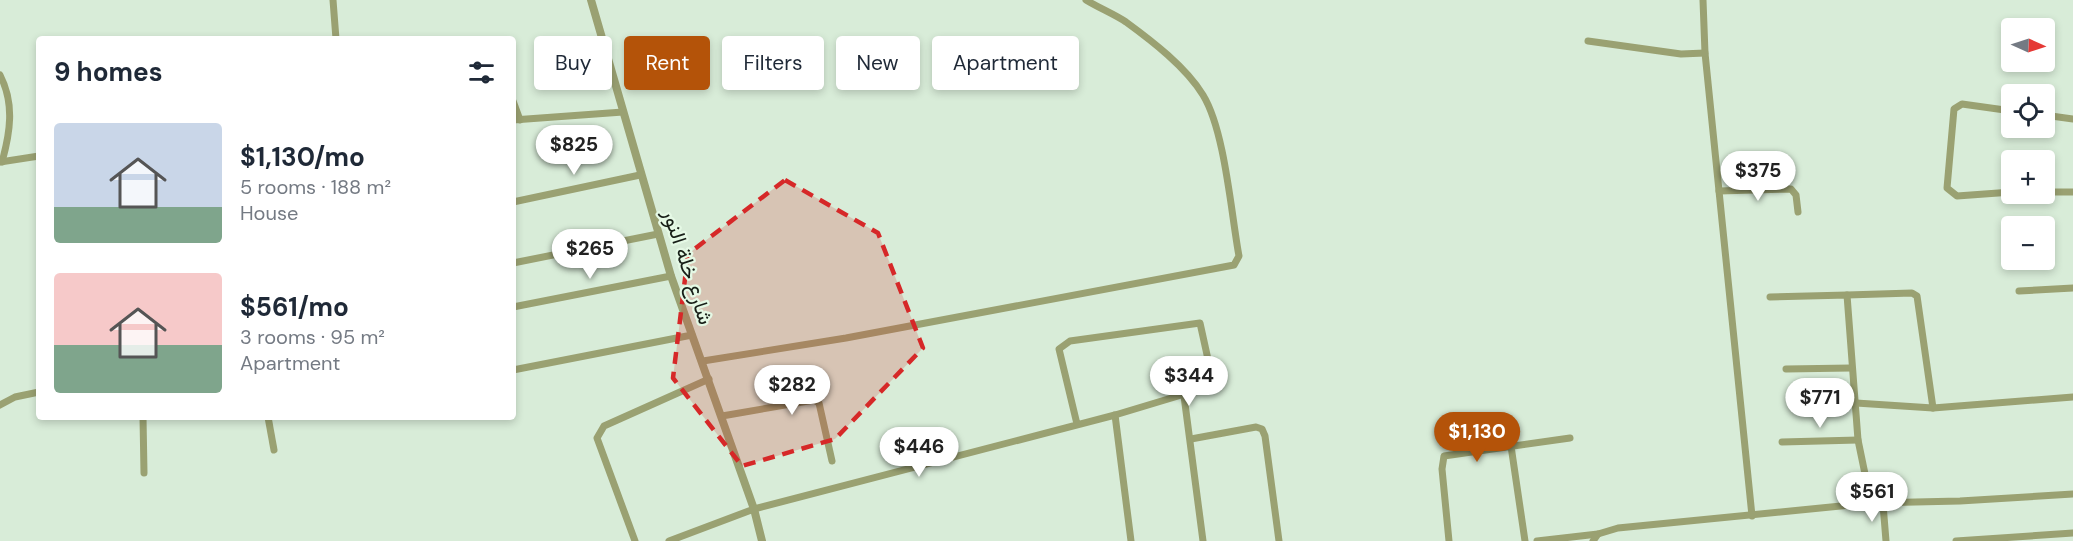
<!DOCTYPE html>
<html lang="en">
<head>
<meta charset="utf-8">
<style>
	body { margin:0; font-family:"DM Sans",Vazirmatn,sans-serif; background:#f6f6f7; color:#1f2937; height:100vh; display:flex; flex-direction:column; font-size:22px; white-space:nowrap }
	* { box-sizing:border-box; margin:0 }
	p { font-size:20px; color:#747a83 }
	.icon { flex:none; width:33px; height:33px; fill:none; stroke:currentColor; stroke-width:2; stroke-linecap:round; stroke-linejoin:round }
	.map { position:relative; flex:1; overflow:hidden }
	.drawer { position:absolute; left:36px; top:36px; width:480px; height:384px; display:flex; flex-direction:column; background:#fff; border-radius:6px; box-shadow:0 3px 9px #0003 }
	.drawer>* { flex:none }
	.hud { position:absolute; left:534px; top:36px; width:570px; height:54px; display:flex; gap:12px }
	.needle { width:39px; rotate:93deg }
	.fabs { position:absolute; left:2001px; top:18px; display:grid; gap:12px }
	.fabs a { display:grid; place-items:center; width:54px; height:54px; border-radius:6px; background:#fff; box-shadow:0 3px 9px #0003; font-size:30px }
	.price { position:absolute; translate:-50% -51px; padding:0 14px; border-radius:21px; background:#fff; color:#222; font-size:20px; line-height:39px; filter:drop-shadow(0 2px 3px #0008) }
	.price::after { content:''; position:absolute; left:50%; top:36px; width:18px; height:14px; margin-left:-9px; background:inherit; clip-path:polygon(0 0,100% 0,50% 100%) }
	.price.current { background:#b45309; color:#fff }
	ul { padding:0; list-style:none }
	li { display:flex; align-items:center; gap:18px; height:150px; padding:0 18px }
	li span { display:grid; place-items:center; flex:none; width:168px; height:120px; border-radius:6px; color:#555 }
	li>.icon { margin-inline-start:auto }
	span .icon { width:72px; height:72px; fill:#fffc; stroke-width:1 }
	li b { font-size:26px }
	h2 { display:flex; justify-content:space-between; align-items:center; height:72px; padding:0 18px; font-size:26px }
	.tag { padding:0 21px; border-radius:6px; background:#fff; box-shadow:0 3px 9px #0003; font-size:21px; line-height:54px }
	.tag.current { background:#b45309; color:#fff }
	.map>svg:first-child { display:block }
</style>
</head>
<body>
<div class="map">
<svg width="2073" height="541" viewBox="0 0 2073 541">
	<rect width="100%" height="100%" fill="#d8ecd8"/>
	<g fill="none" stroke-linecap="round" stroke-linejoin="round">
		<g stroke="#9aa172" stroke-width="7">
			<polyline points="333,0 336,39"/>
			<polyline points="1703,0 1705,53 1752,516"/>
			<polyline points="1588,41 1681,54 1705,53"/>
			<path d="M0,75C15,104 10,133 2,162"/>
			<polyline points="513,101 520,120"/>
			<polyline points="2012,111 1962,104 1954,109 1947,188 1957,196 2012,192"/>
			<polyline points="2044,115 2073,119"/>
			<polyline points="513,120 623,112"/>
			<polyline points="0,162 39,156"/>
			<polyline points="1719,191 1791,189 1796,195 1798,212"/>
			<polyline points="2044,192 2073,192"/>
			<polyline points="513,202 640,175"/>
			<polyline points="513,263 658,234"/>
			<polyline points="2019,291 2073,288"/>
			<polyline points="1847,295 1912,293 1917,296 1933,408"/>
			<polyline points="1770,297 1847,295 1858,440 1871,503"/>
			<polyline points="513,307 671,276"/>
			<path d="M703,361L846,338L1234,265L1239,256C1231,213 1225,131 1203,95C1186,67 1152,41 1126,22C1114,14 1099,8 1086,0"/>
			<polyline points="1786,369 1851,368"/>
			<polyline points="513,370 692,335"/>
			<polyline points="1184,396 1203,541"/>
			<polyline points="1856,403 1933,408 2073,397"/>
			<polyline points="0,405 15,397 39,392"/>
			<polyline points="1115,415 1131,541"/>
			<polyline points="722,416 814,400 819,403 832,461"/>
			<polyline points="143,417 144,473"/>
			<polyline points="268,417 274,450"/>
			<polyline points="1191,439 1256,427 1262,429 1265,436 1279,541"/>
			<polyline points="1782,442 1858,440"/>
			<polyline points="1511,446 1525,541"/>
			<polyline points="1883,504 1886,541"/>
			<polyline points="635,541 597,438 604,426 709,379"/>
			<polyline points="669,541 754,509 1115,415 1208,387 1213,382 1200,323 1070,341 1059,349 1077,424"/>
			<polyline points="1449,541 1442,469 1444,456 1570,438"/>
			<polyline points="1537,541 1598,534"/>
			<polyline points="1593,541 1598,534 1618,528 1871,503 1960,501 2073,494"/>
			<polyline points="1956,541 2073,533"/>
		</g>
		<polyline stroke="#9aa172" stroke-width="8" points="591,0 671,276 754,509 762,541"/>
	</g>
	<path fill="#d62828" fill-opacity="0.2" stroke="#d62828" stroke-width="4.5" stroke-dasharray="12 8" stroke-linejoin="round" d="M785,180L878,233L923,348L835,439L742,466L673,378L688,254Z"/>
	<g text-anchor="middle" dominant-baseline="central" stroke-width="4.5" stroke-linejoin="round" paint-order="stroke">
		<g font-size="21" fill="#171e17" stroke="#e5f9e5">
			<text transform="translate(688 267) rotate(72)">شارع خلة النور</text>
		</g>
	</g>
</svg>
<div class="fabs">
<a><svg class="needle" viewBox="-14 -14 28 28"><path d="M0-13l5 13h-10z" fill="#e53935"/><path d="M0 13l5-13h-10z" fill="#747a83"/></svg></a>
<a><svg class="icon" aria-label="locate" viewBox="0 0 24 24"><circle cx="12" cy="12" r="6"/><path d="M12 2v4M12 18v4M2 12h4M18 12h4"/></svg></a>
<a>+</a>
<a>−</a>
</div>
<b class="price" style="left:574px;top:176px">$825</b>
<b class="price" style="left:1758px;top:202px">$375</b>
<b class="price" style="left:590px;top:280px">$265</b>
<b class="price" style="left:1189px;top:407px">$344</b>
<b class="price" style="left:792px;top:416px">$282</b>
<b class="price" style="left:1820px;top:429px">$771</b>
<b class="price current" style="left:1477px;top:463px">$1,130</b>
<b class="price" style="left:919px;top:478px">$446</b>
<b class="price" style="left:1872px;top:523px">$561</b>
<div class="hud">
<a class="tag">Buy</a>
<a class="tag current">Rent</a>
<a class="tag">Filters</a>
<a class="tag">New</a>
<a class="tag">Apartment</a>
</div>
<section class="drawer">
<h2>9 homes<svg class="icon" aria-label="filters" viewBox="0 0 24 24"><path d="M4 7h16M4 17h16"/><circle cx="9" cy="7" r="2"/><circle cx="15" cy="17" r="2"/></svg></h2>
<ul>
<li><span style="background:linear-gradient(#c9d6e8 70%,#7fa58c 0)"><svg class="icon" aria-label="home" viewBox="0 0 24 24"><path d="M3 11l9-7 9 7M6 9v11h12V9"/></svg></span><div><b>$1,130/mo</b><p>5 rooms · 188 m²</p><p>House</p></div></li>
<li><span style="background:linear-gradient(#f6c9c9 60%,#7fa58c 0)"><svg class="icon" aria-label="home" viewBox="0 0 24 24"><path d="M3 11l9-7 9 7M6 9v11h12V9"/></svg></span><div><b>$561/mo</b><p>3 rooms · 95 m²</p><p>Apartment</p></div></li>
</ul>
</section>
</div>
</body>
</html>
